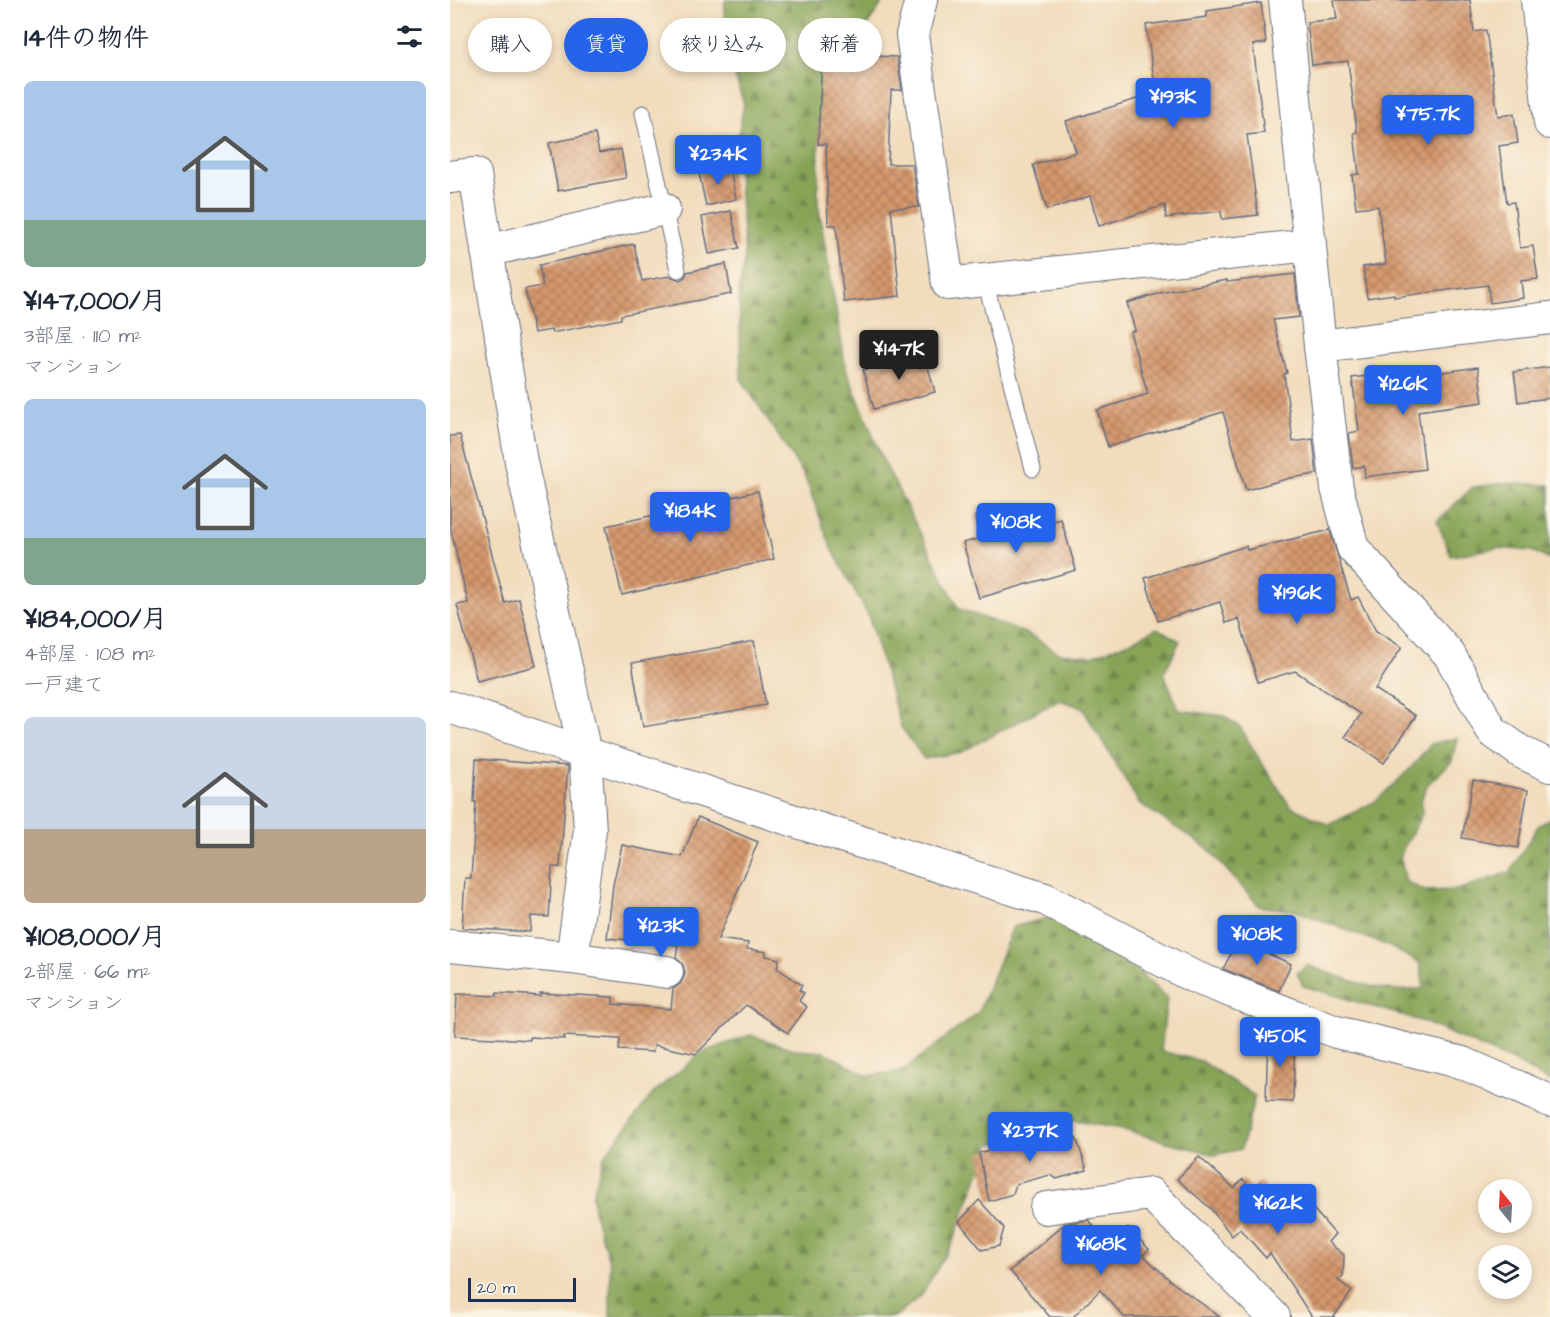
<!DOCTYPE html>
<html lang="ja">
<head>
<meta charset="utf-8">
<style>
	body { margin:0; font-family:"Architects Daughter","Klee One",sans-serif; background:#f2f2f3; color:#1f2937; height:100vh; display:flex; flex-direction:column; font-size:22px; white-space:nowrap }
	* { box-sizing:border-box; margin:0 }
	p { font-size:20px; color:#747a83 }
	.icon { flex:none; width:33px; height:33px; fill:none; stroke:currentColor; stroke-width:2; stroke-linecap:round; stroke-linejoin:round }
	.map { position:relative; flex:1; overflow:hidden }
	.side { display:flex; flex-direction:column; background:#fff; width:450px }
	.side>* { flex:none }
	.top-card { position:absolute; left:18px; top:18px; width:570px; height:54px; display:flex; gap:12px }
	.needle { width:39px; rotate:342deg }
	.fabs { position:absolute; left:1028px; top:1179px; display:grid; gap:12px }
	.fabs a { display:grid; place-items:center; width:54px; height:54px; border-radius:50%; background:#fff; box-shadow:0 3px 9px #0003; font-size:30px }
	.scale { position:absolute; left:18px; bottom:15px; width:108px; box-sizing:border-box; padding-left:6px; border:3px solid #1b2f5e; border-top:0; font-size:16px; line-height:21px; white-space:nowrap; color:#1b2f5e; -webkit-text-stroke:4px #fcf5e5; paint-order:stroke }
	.price { position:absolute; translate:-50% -51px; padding:0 14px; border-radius:6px; background:#2563eb; color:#fff; font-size:20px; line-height:39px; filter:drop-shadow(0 2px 3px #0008) }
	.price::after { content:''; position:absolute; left:50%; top:36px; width:18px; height:14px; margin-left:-9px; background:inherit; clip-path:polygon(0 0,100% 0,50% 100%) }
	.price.selected { background:#222; color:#fff }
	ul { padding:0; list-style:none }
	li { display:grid; align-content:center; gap:12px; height:318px; padding:0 24px }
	li span { display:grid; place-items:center; height:186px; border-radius:9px; color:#555 }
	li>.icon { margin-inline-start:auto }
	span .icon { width:108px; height:108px; fill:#fffc; stroke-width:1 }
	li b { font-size:26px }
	h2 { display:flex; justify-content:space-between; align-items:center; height:72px; padding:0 24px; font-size:26px }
	.chip { padding:0 21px; border-radius:27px; background:#fff; box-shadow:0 3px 9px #0003; font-size:21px; line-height:54px }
	.chip.selected { background:#2563eb; color:#fff }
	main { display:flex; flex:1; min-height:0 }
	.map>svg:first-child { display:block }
</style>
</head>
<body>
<main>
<section class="side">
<h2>14件の物件<svg class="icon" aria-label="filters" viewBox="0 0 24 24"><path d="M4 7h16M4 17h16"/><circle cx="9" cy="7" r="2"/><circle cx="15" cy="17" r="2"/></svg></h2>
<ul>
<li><span style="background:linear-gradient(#a9c7e8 75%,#7fa58c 0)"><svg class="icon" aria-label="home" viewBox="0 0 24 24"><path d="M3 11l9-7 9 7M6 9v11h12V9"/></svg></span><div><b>¥147,000/月</b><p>3部屋 · 110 m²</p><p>マンション</p></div></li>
<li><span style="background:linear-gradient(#a9c7e8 75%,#7fa58c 0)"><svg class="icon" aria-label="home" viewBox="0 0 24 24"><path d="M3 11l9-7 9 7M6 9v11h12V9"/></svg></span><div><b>¥184,000/月</b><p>4部屋 · 108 m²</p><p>一戸建て</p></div></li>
<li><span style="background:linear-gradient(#c9d6e8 60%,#b9a48a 0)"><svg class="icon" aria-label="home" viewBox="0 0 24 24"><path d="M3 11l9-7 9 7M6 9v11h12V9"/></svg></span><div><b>¥108,000/月</b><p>2部屋 · 66 m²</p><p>マンション</p></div></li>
</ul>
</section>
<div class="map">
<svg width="1100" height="1317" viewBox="0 0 1100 1317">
	<defs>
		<pattern id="forest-firs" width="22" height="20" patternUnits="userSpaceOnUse" patternTransform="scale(1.5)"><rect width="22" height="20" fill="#87a456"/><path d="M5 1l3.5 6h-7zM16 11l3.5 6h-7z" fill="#6e864a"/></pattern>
		<pattern id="building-cross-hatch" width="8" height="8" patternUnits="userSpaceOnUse" patternTransform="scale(1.5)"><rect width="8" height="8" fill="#d6996d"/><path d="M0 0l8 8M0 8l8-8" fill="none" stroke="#ad7d5d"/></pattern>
	</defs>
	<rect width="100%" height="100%" fill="#fcf5e5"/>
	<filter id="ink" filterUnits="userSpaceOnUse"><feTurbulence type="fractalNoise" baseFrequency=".0167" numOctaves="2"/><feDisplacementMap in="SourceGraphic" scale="12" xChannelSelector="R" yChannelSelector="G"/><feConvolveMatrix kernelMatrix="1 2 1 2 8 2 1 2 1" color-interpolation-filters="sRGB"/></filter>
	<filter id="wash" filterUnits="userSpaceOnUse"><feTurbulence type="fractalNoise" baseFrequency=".008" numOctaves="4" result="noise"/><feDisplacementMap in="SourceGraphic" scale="24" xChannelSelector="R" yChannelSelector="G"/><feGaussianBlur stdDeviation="1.35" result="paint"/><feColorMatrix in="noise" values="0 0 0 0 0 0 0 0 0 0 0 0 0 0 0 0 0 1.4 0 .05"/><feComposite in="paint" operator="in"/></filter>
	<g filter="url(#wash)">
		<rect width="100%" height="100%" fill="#f1dcbc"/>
		<g fill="url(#forest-firs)" stroke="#516a5a" stroke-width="1.5">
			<path d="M275,0H434L407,42L369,127L368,204L396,369L432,458L509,609L578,634L609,653L642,656L680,642L707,628L730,641L714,673L729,710L774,716L790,727L809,759L840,806L879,825L926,801L961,768L981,744L1007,738L1002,761L977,785L971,801L972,814L950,855L956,882L975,891L1007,890L1060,872L1088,826L1100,818V1082L1063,1061L971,1021L853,986L847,973L857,965C894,978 935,997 974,988L970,963L938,946L847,911L809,906L758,849L689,803L632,707L609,700L511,752L474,759L451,727L418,615L381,547L354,475L291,379L289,291L295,255L286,148L294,104L273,40Z"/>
			<polygon points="1056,483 1100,485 1100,560 1082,551 1047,548 1001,556 987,521 1023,487"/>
			<polygon points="605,916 661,947 717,998 711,1051 751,1061 805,1096 791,1149 765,1155 667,1128 623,1121 589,1124 540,1145 502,1244 471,1296 444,1317 160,1317 160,1264 145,1216 142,1196 154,1156 205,1091 253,1052 300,1035 346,1050 375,1052 418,1076 452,1071 528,1013 563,927"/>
		</g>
		<g id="blocks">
			<g fill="url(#building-cross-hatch)">
				<polygon points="884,0 1020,0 1024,32 1036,30 1048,116 1064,114 1068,143 1049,146 1057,203 1064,202 1070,248 1083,246 1088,279 1071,281 1073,298 1040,303 1038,285 944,297 944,294 917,298 913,267 936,264 928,206 906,208 902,175 909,174 904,133 907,132 898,61 862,65 857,22 887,19"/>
				<polygon points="811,3 816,43 803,45 814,133 797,135 808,215 772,219 771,211 716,218 715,205 649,226 640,196 597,210 583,165 626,152 616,121 706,93 696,25 757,17 757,11"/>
				<polygon points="372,54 447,57 452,90 441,90 438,164 462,164 469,207 441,208 450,296 394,302 386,225 378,225 376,144 368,144"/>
				<polygon points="145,134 149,153 171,149 176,178 108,191 99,143"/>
				<polygon points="280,168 286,199 256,206 249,173"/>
				<polygon points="281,211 289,248 259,254 252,217"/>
				<polygon points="184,244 192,281 220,276 230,280 235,277 237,272 276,264 281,294 171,315 171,319 102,333 101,330 84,333 75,289 93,286 89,265"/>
				<polygon points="845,274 849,317 823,320 837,373 834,374 843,442 863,439 867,474 840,478 796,490 773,412 658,447 647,410 698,394 680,332 685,330 677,303 714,292 777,280 777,282"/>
				<polygon points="474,353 485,392 424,409 413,370"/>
				<polygon points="1028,367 1033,402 968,411 975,469 915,477 914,466 903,468 899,433 909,431 902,378 941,373 942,379"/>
				<polygon points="1100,367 1100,398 1068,402 1064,372"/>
				<polygon points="10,435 55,603 69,599 86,666 27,681 7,605 18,603 0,527 0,436"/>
				<polygon points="308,491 324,559 172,595 156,526"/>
				<polygon points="555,506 563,533 611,519 626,570 529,598 513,543 531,538 525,516"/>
				<polygon points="880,530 901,600 908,597 926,631 952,647 925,689 966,716 934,763 895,737 911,714 845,671 808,682 789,619 776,623 770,602 708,621 695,578 796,546 797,550"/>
				<polygon points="304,641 316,705 193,727 182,663"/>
				<polygon points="26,759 118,766 110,867 102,867 99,917 81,916 80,932 12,928 15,878 21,878 26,802 24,802"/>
				<polygon points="1023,780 1078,790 1068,848 1012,838"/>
				<polygon points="248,817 308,842 268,939 298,943 297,949 316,952 316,956 329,959 327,968 352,985 349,990 354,993 349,1001 357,1007 338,1033 296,1005 246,1054 204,1045 203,1052 169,1050 170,1039 114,1036 114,1039 80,1037 80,1040 5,1036 7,994 47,996 47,993 90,996 90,993 163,997 163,1004 221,1009 223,989 231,983 235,974 233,965 226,957 228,945 157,938 163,885 172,845 232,857"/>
				<polygon points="788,940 841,964 829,991 773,969"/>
				<polygon points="818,1034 845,1035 843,1102 816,1101"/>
				<polygon points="604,1131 605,1139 617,1135 619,1140 626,1138 637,1170 607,1179 600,1175 566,1184 563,1194 539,1201 529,1153 565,1142 566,1145"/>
				<polygon points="749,1157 784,1188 793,1179 802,1189 810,1182 828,1202 836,1193 846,1202 853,1197 885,1234 878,1242 894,1255 893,1276 888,1280 902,1291 884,1317 862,1317 820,1253 816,1258 790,1229 782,1236 761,1209 727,1179"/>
				<polygon points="529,1200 554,1228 549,1246 532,1250 509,1222"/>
				<polygon points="639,1220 659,1246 678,1228 699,1249 693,1255 722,1282 770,1317 674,1317 650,1290 623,1317 600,1317 560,1271 614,1224"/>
			</g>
		</g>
	</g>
	<g filter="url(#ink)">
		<use href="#blocks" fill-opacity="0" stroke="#666c7f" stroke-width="1.5"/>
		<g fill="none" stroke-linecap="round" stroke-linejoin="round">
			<defs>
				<g id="lane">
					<polyline points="193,113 228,270"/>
					<polyline points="535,280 583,469"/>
				</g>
				<g id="street">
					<polyline points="471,0 462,35 498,284 860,245"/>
					<polyline points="835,0 870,346 887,488 903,548 999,654 1042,731 1071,752 1100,766"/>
					<polyline points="1087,0 1100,123"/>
					<polyline points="0,177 25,174 71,462 135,753 140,830 122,958 0,946"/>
					<polyline points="37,251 214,209"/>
					<polyline points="870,346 1100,318"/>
					<polyline points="0,707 135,753 385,834 595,899 742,976 886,1032 1013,1063 1100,1101"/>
					<polyline points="122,958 217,972"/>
					<polyline points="596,1208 701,1194 824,1317"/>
				</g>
			</defs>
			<use href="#lane" stroke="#666c7f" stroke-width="17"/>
			<use href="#street" stroke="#666c7f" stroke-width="34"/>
			<use href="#lane" stroke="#fff" stroke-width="15"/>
			<use href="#street" stroke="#fff" stroke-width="32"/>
		</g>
	</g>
</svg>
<div class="fabs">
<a><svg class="needle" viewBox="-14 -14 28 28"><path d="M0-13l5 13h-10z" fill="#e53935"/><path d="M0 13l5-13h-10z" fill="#747a83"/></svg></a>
<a><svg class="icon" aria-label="layers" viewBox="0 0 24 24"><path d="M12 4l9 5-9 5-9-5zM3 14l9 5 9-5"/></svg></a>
</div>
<div class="scale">20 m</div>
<b class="price" style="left:723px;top:129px">¥193K</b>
<b class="price" style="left:978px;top:146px">¥75.7K</b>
<b class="price" style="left:268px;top:186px">¥234K</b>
<b class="price selected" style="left:449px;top:381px">¥147K</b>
<b class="price" style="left:953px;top:416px">¥126K</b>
<b class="price" style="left:240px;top:543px">¥184K</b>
<b class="price" style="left:566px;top:554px">¥108K</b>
<b class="price" style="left:847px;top:625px">¥196K</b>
<b class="price" style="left:211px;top:958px">¥123K</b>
<b class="price" style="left:807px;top:966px">¥108K</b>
<b class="price" style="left:830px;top:1068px">¥150K</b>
<b class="price" style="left:580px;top:1163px">¥237K</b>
<b class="price" style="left:828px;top:1235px">¥162K</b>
<b class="price" style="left:651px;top:1276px">¥168K</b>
<div class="top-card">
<a class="chip">購入</a>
<a class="chip selected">賃貸</a>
<a class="chip">絞り込み</a>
<a class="chip">新着</a>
</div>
</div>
</main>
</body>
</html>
